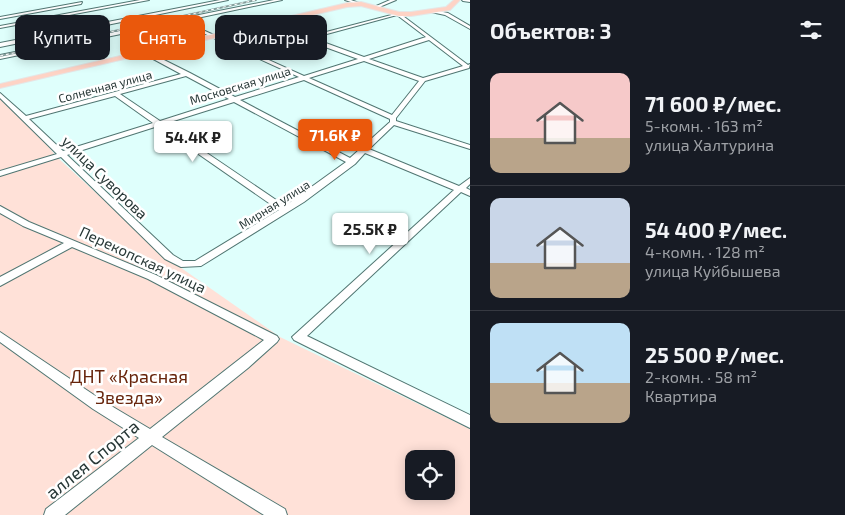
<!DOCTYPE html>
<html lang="ru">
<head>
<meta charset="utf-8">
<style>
	body { margin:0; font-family:"Exo 2",sans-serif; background:#20242c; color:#f1f3f6; height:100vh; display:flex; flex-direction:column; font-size:19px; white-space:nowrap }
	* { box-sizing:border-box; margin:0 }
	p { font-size:16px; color:#9ea1a6 }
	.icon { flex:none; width:28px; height:28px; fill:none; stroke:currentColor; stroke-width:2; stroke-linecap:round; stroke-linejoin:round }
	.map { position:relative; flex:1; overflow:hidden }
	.details { display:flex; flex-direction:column; background:#171b24; width:375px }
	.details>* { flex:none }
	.banner { position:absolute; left:15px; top:15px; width:380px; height:45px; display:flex; gap:10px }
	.fabs { position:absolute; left:405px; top:450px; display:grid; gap:10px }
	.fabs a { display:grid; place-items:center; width:50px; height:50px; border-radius:10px; background:#171b24; box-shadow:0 2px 12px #0003; font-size:25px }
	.price { position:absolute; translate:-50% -42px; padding:0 11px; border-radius:5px; background:#fff; color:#222; font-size:16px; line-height:32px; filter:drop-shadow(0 1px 2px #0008) }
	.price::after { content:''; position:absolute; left:50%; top:30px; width:15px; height:11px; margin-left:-8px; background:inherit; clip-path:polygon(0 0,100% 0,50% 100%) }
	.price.active { background:#ea580c; color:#fff }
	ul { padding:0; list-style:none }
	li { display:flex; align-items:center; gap:15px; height:125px; padding:0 20px }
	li+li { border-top:1px solid #363941 }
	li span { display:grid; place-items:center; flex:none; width:140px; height:100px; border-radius:10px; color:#555 }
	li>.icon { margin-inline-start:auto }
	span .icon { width:60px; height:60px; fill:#fffc; stroke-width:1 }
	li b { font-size:21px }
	h2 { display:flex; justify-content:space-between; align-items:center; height:60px; padding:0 20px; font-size:21px }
	.pill { padding:0 18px; border-radius:10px; background:#171b24; box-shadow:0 2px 12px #0003; font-size:18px; line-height:45px }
	.pill.active { background:#ea580c; color:#fff }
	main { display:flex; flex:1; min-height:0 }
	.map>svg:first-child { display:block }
</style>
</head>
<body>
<main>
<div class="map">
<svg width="470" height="515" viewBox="0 0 470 515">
	<rect width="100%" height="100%" fill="#dffffc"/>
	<path fill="#ffe1d8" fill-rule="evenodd" d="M0,98L25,119L58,158L167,258L280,337L470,429V515H0ZM414,459H446V491H414Z"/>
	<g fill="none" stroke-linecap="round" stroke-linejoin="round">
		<defs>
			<g id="minor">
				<polygon points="140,0 149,0 0,28 0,26"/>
				<polygon points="220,0 228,0 0,47 0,43"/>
				<path d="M274,0H282L183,21L304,76L358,59L265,25V23L307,37L399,13L468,65L470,64L469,68L425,81L396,118V121L470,145V149L394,125L369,149L459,186L470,178V184L466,188L470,190V196L461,192L307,336L470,415V428L294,340L292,337L454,190L365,153L355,164L304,202L201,266L181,267L165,259L61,157L0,176V171L57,154L0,98V93L26,116L181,74L144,54V52L146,51L190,73L235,97L299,77L179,22L0,59V55ZM397,15L426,37L364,57L312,38ZM429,40L463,66L423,78L369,59ZM364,61L419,81L392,115L309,78ZM186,76L229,99L160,121L120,94ZM304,80L390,119V122L350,158L240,100ZM115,96L153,123L63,151L29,119ZM234,102L346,162L285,206L164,124ZM158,126L279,210L195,261H183L173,255L67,155Z"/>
				<polygon points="345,0 351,0 359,3 357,4"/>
				<polygon points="390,0 396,0 377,8 374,7"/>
				<polygon points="462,0 470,0 470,2 463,1"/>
				<polygon points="82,2 81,4 0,19 0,17"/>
				<polygon points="433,10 448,13 470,26 470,29 445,15 431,12"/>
				<polygon points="0,206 29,222 156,275 277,336 279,339 277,342 248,368 162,437 285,509 287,515 264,515 152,445 65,515 44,515 46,509 139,438 93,409 0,342 0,332 103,401 150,429 264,340 148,279 72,247 0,286 0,277 64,243 23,226 0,213"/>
			</g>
			<polygon id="major" points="454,0 460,0 450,10 411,16 399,16 361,6 347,7 0,88 0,84 347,3 361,2 399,12 411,12 446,7"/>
		</defs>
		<use href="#minor" stroke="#517672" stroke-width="2"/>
		<use href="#major" stroke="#e5e7e7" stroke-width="2"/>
		<use href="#minor" fill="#fff" fill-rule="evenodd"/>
		<use href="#major" fill="#fed3c5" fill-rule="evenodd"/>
		<defs>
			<polyline id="rail" points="0,56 256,0"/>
		</defs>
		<use href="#rail" stroke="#859d9b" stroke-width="2"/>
		<use href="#rail" stroke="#fff" stroke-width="1" stroke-dasharray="3" stroke-linecap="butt"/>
	</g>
	<g text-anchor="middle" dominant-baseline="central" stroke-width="5" stroke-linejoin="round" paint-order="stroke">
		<g font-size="12" fill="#273736" stroke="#fff">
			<text transform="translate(240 85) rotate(-17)">Московская улица</text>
			<text transform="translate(105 86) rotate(-15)">Солнечная улица</text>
			<text transform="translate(274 204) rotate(-32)">Мирная улица</text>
		</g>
		<g font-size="15" fill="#273736" stroke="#fff">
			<text transform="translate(105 177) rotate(44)">улица Суворова</text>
			<text transform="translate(143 259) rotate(25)">Перекопская улица</text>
		</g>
		<g font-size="18" fill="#67240b" stroke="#fff">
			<text x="129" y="376">ДНТ «Красная<tspan x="129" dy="21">Звезда»</tspan></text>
		</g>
		<g font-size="18" fill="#273736" stroke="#fff">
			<text transform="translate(92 459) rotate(-39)">аллея Спорта</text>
		</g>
	</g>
</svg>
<div class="fabs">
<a><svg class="icon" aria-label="locate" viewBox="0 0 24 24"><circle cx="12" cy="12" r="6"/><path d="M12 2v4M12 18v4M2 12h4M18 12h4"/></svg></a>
</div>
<b class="price active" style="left:335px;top:161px">71.6K ₽</b>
<b class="price" style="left:193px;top:163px">54.4K ₽</b>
<b class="price" style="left:370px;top:255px">25.5K ₽</b>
<div class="banner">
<a class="pill">Купить</a>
<a class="pill active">Снять</a>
<a class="pill">Фильтры</a>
</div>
</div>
<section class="details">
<h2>Объектов: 3<svg class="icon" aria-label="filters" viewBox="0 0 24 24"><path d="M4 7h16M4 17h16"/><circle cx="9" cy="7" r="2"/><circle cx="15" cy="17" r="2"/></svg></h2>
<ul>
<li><span style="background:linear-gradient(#f6c9c9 65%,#b9a48a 0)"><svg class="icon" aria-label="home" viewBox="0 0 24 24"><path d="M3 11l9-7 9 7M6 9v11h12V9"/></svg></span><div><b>71 600 ₽/мес.</b><p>5-комн. · 163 m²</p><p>улица Халтурина</p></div></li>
<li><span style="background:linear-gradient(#c9d6e8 65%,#b9a48a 0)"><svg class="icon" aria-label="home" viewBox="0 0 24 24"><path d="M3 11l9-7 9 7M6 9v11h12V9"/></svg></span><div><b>54 400 ₽/мес.</b><p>4-комн. · 128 m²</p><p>улица Куйбышева</p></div></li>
<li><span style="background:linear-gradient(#bfe0f5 60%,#b9a48a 0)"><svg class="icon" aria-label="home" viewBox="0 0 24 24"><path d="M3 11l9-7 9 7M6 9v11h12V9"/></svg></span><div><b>25 500 ₽/мес.</b><p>2-комн. · 58 m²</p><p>Квартира</p></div></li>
</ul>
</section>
</main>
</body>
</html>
